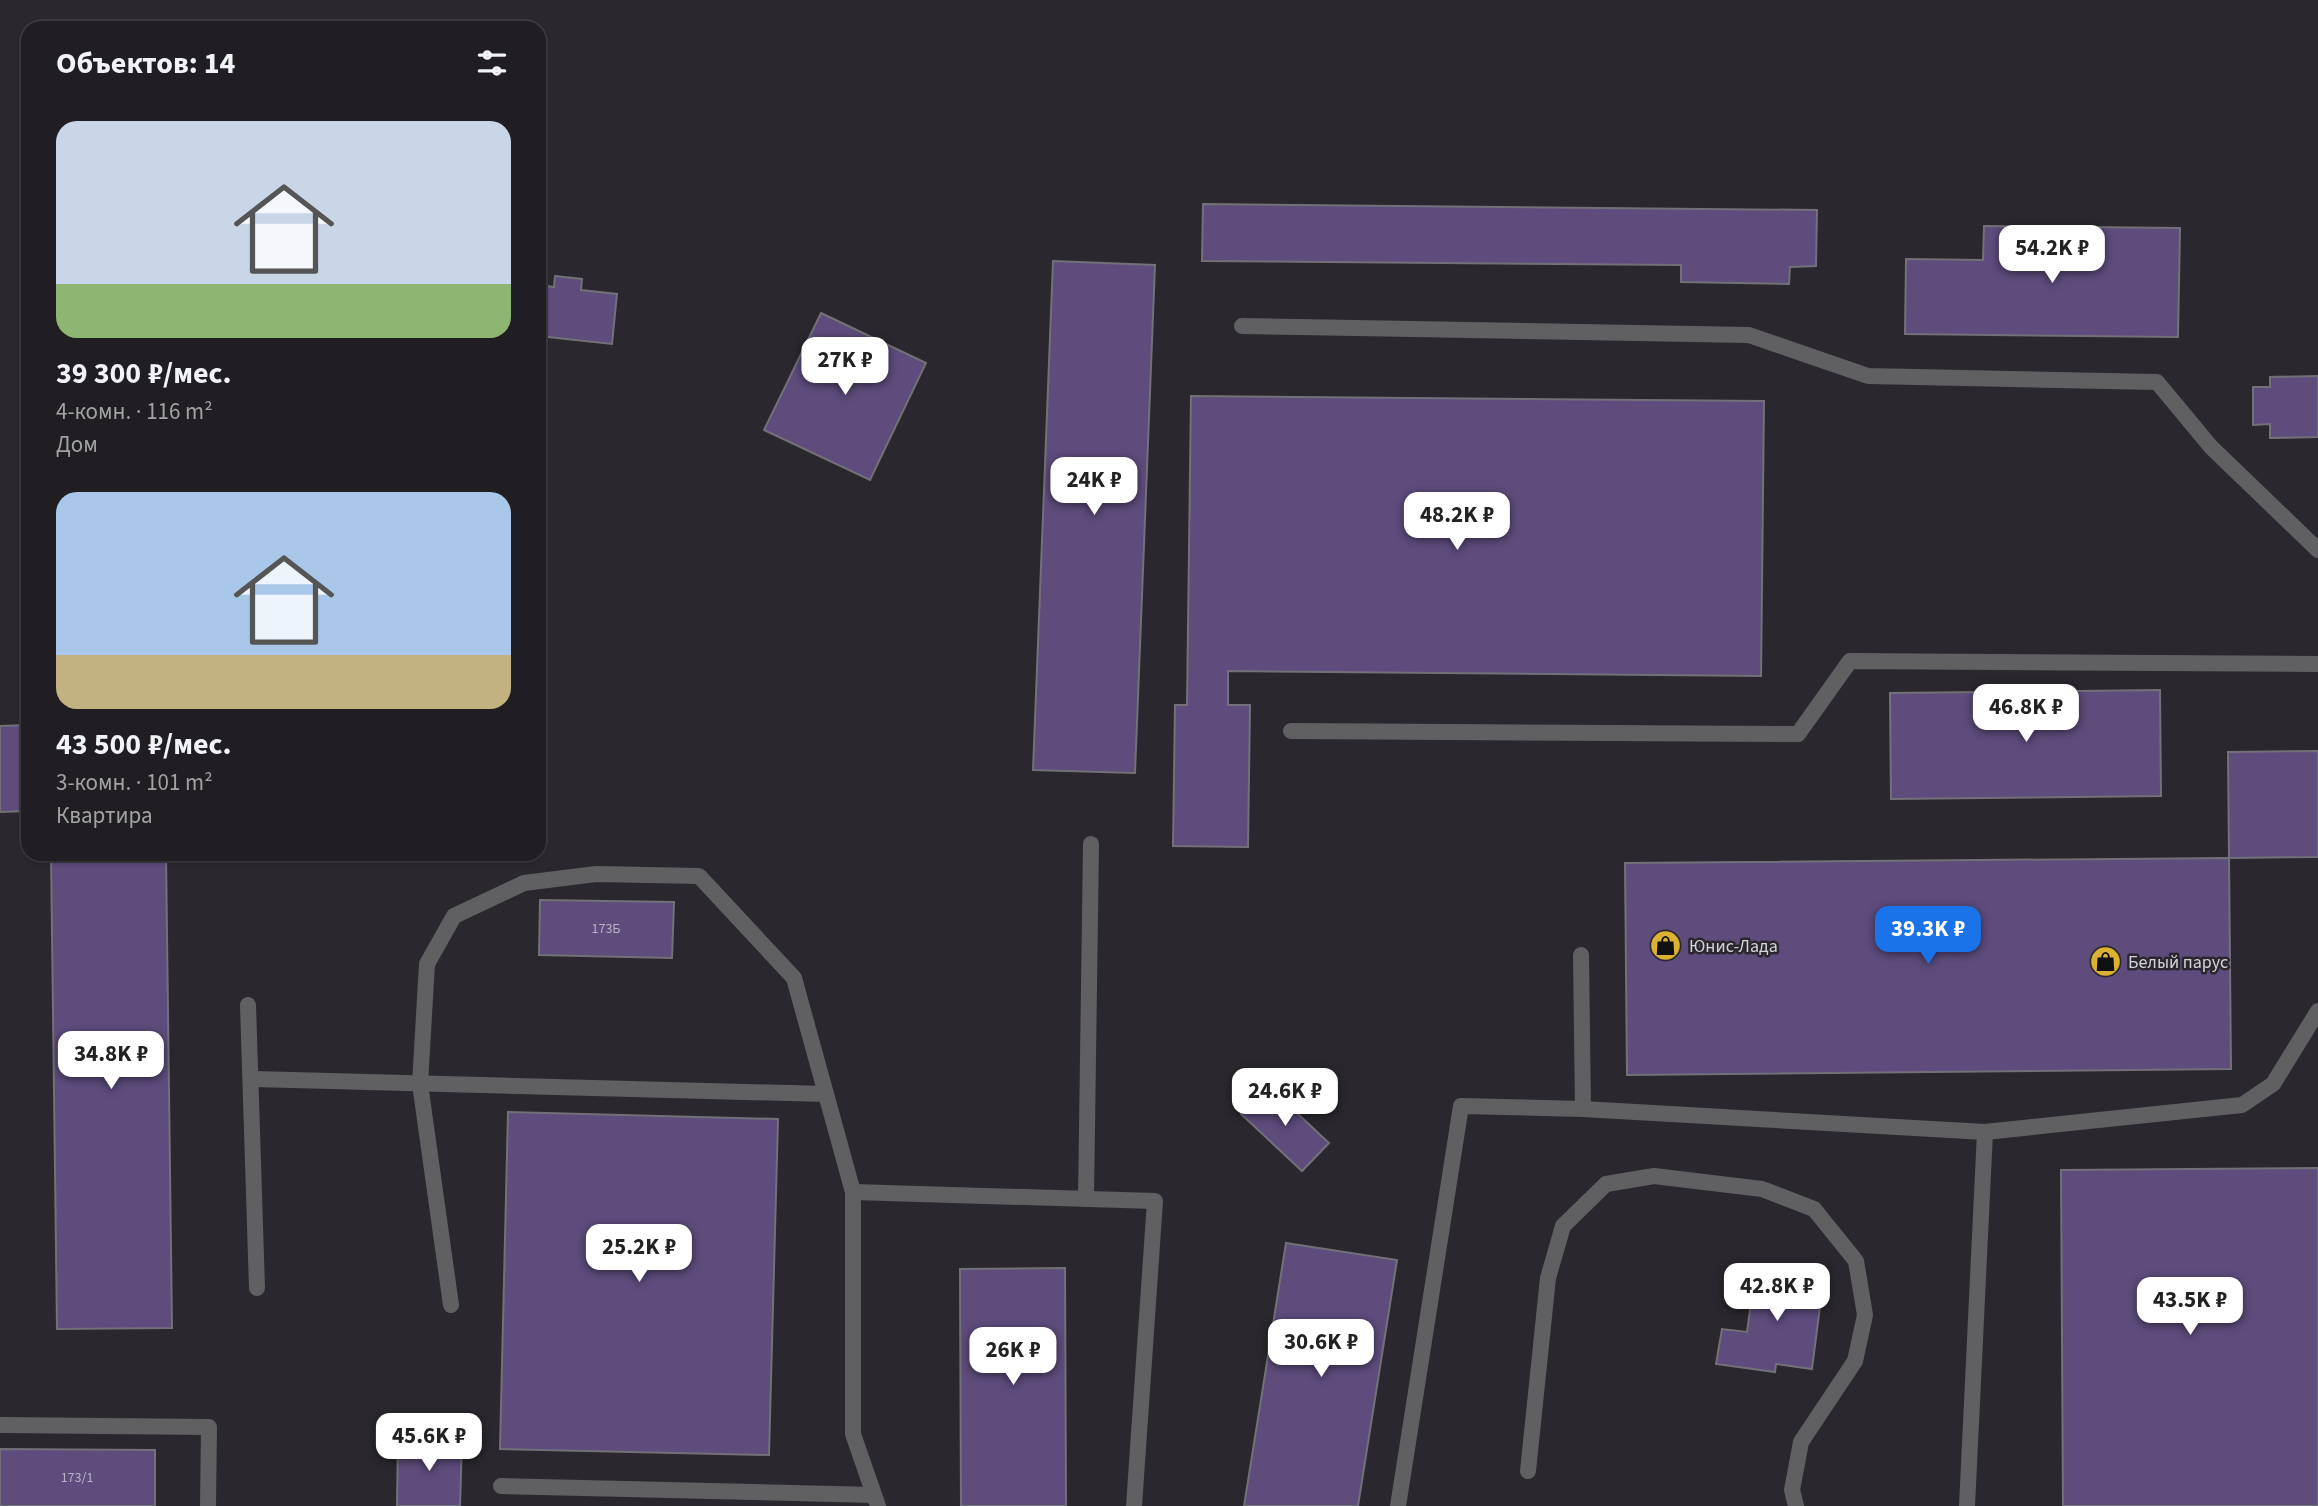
<!DOCTYPE html>
<html lang="ru">
<head>
<meta charset="utf-8">
<style>
	body { margin:0; font-family:"Source Sans 3",sans-serif; background:#28272a; color:#f1f3f6; height:100vh; display:flex; flex-direction:column; font-size:26px; white-space:nowrap }
	* { box-sizing:border-box; margin:0 }
	p { font-size:23px; color:#a2a2a5 }
	.icon { flex:none; width:38px; height:38px; fill:none; stroke:currentColor; stroke-width:2; stroke-linecap:round; stroke-linejoin:round }
	.map { position:relative; flex:1; overflow:hidden }
	.side { position:absolute; left:21px; top:21px; width:525px; height:840px; display:flex; flex-direction:column; background:#201e22; border-radius:21px; box-shadow:0 2px 5px #0004,0 0 0 2px #3d3c40 }
	.side>* { flex:none }
	.price { position:absolute; translate:-50% -60px; padding:0 16px; border-radius:14px; background:#fff; color:#222; font-size:23px; line-height:46px; filter:drop-shadow(0 2px 4px #0008) }
	.price::after { content:''; position:absolute; left:50%; top:42px; width:21px; height:16px; margin-left:-10px; background:inherit; clip-path:polygon(0 0,100% 0,50% 100%) }
	.price.current { background:#1a73e8; color:#fff }
	ul { padding:0; list-style:none }
	li { display:grid; align-content:center; gap:14px; height:371px; padding:0 35px }
	li span { display:grid; place-items:center; height:217px; border-radius:21px; color:#555 }
	li>.icon { margin-inline-start:auto }
	span .icon { width:126px; height:126px; fill:#fffc; stroke-width:1 }
	li b { font-size:30px }
	h2 { display:flex; justify-content:space-between; align-items:center; height:84px; padding:0 35px; font-size:30px }
	.map>svg:first-child { display:block }
</style>
</head>
<body>
<div class="map">
<svg width="2318" height="1506" viewBox="0 0 2318 1506">
	<rect width="100%" height="100%" fill="#2a282e"/>
	<g fill="#5d4c7c" stroke="#737178" stroke-width="2">
		<polygon points="1203,204 1817,210 1816,266 1790,267 1789,284 1681,282 1681,265 1202,261"/>
		<polygon points="1984,226 2180,228 2178,337 1905,334 1906,259 1983,260"/>
		<polygon points="1053,261 1155,265 1135,773 1033,770"/>
		<polygon points="555,276 582,279 581,290 617,294 612,344 539,336 539,285 554,287"/>
		<polygon points="26,292 28,292 28,364 25,364"/>
		<polygon points="821,313 926,363 870,480 764,430"/>
		<polygon points="2318,376 2318,437 2270,438 2270,424 2253,425 2253,387 2270,387 2270,377"/>
		<polygon points="1191,396 1764,401 1761,676 1228,671 1228,705 1250,705 1248,847 1173,846 1175,705 1187,705"/>
		<polygon points="2160,690 2161,796 1891,799 1890,693"/>
		<polygon points="28,725 28,811 0,812 0,726"/>
		<polygon points="2318,751 2318,857 2229,858 2228,752"/>
		<polygon points="51,854 166,854 172,1328 57,1329"/>
		<polygon points="2229,858 2231,1069 1627,1075 1625,863"/>
		<polygon points="540,900 674,902 672,958 539,955"/>
		<polygon points="1268,1086 1329,1143 1302,1171 1241,1114"/>
		<polygon points="508,1112 778,1119 769,1455 500,1449"/>
		<polygon points="2318,1168 2318,1506 2063,1506 2061,1170"/>
		<polygon points="1286,1243 1397,1260 1358,1506 1244,1506"/>
		<polygon points="1756,1266 1824,1275 1812,1369 1776,1364 1775,1372 1716,1364 1722,1329 1747,1332"/>
		<polygon points="1065,1268 1066,1506 961,1506 960,1269"/>
		<polygon points="398,1439 462,1440 460,1506 397,1506"/>
		<polygon points="0,1449 155,1450 155,1506 0,1506"/>
	</g>
	<g fill="none" stroke-linecap="round" stroke-linejoin="round">
		<g stroke="#605f62" stroke-width="16">
			<polyline points="1242,326 1749,335 1868,376 2157,382 2211,447 2318,550"/>
			<polyline points="1291,731 1798,734 1850,661 2318,664"/>
			<polyline points="1581,955 1583,1109 1985,1132 2242,1105 2273,1084 2318,1011"/>
			<polyline points="248,1005 257,1288"/>
			<polyline points="251,1079 826,1094"/>
			<polyline points="853,1192 1155,1201 1134,1506"/>
			<polyline points="1086,1199 1091,844"/>
			<polyline points="451,1305 420,1084 427,964 454,916 524,883 596,874 699,876 794,978 853,1192 853,1434 878,1506"/>
			<polyline points="0,1425 209,1427 208,1506"/>
			<polyline points="1528,1471 1548,1278 1563,1226 1606,1184 1654,1176 1762,1189 1814,1209 1856,1261 1865,1315 1855,1361 1801,1442 1792,1490 1796,1506"/>
			<polyline points="501,1486 874,1495"/>
			<polyline points="1398,1506 1461,1106 1583,1109"/>
			<polyline points="1967,1506 1985,1132"/>
		</g>
	</g>
	<defs>
		<symbol id="shop-disc" viewBox="-11 -11 22 22"><circle r="9.5" fill="#dcb233" stroke="#2a282e"/><path d="M-5-2.5h2.3a2.7 3.5 0 0 1 5.4 0H5L5.5 6h-11ZM-1.5-2.5h3a1.5 2.3 0 0 0-3 0Z" fill="#111"/></symbol>
	</defs>
	<g fill-rule="evenodd">
		<use href="#shop-disc" x="1648" y="928" width="35" height="35"/>
		<use href="#shop-disc" x="2088" y="944" width="35" height="35"/>
	</g>
	<g text-anchor="middle" dominant-baseline="central" stroke-width="5" stroke-linejoin="round" paint-order="stroke">
		<g font-size="14" fill="#b7b2c1">
			<text x="606" y="929">173Б</text>
			<text x="77" y="1478">173/1</text>
		</g>
		<g font-size="18" fill="#d5d4d8" stroke="#2a282e" text-anchor="start">
			<text x="1689" y="946">Юнис-Лада</text>
			<text x="2128" y="962">Белый парус</text>
		</g>
	</g>
</svg>
<b class="price" style="left:2052px;top:285px">54.2K ₽</b>
<b class="price" style="left:845px;top:397px">27K ₽</b>
<b class="price" style="left:1094px;top:517px">24K ₽</b>
<b class="price" style="left:1457px;top:552px">48.2K ₽</b>
<b class="price" style="left:2026px;top:744px">46.8K ₽</b>
<b class="price current" style="left:1928px;top:966px">39.3K ₽</b>
<b class="price" style="left:111px;top:1091px">34.8K ₽</b>
<b class="price" style="left:1285px;top:1128px">24.6K ₽</b>
<b class="price" style="left:639px;top:1284px">25.2K ₽</b>
<b class="price" style="left:1777px;top:1323px">42.8K ₽</b>
<b class="price" style="left:2190px;top:1337px">43.5K ₽</b>
<b class="price" style="left:1321px;top:1379px">30.6K ₽</b>
<b class="price" style="left:1013px;top:1387px">26K ₽</b>
<b class="price" style="left:429px;top:1473px">45.6K ₽</b>
<section class="side">
<h2>Объектов: 14<svg class="icon" aria-label="filters" viewBox="0 0 24 24"><path d="M4 7h16M4 17h16"/><circle cx="9" cy="7" r="2"/><circle cx="15" cy="17" r="2"/></svg></h2>
<ul>
<li><span style="background:linear-gradient(#c9d6e8 75%,#8fb573 0)"><svg class="icon" aria-label="home" viewBox="0 0 24 24"><path d="M3 11l9-7 9 7M6 9v11h12V9"/></svg></span><div><b>39 300 ₽/мес.</b><p>4-комн. · 116 m²</p><p>Дом</p></div></li>
<li><span style="background:linear-gradient(#a9c7e8 75%,#c2b280 0)"><svg class="icon" aria-label="home" viewBox="0 0 24 24"><path d="M3 11l9-7 9 7M6 9v11h12V9"/></svg></span><div><b>43 500 ₽/мес.</b><p>3-комн. · 101 m²</p><p>Квартира</p></div></li>
</ul>
</section>
</div>
</body>
</html>
